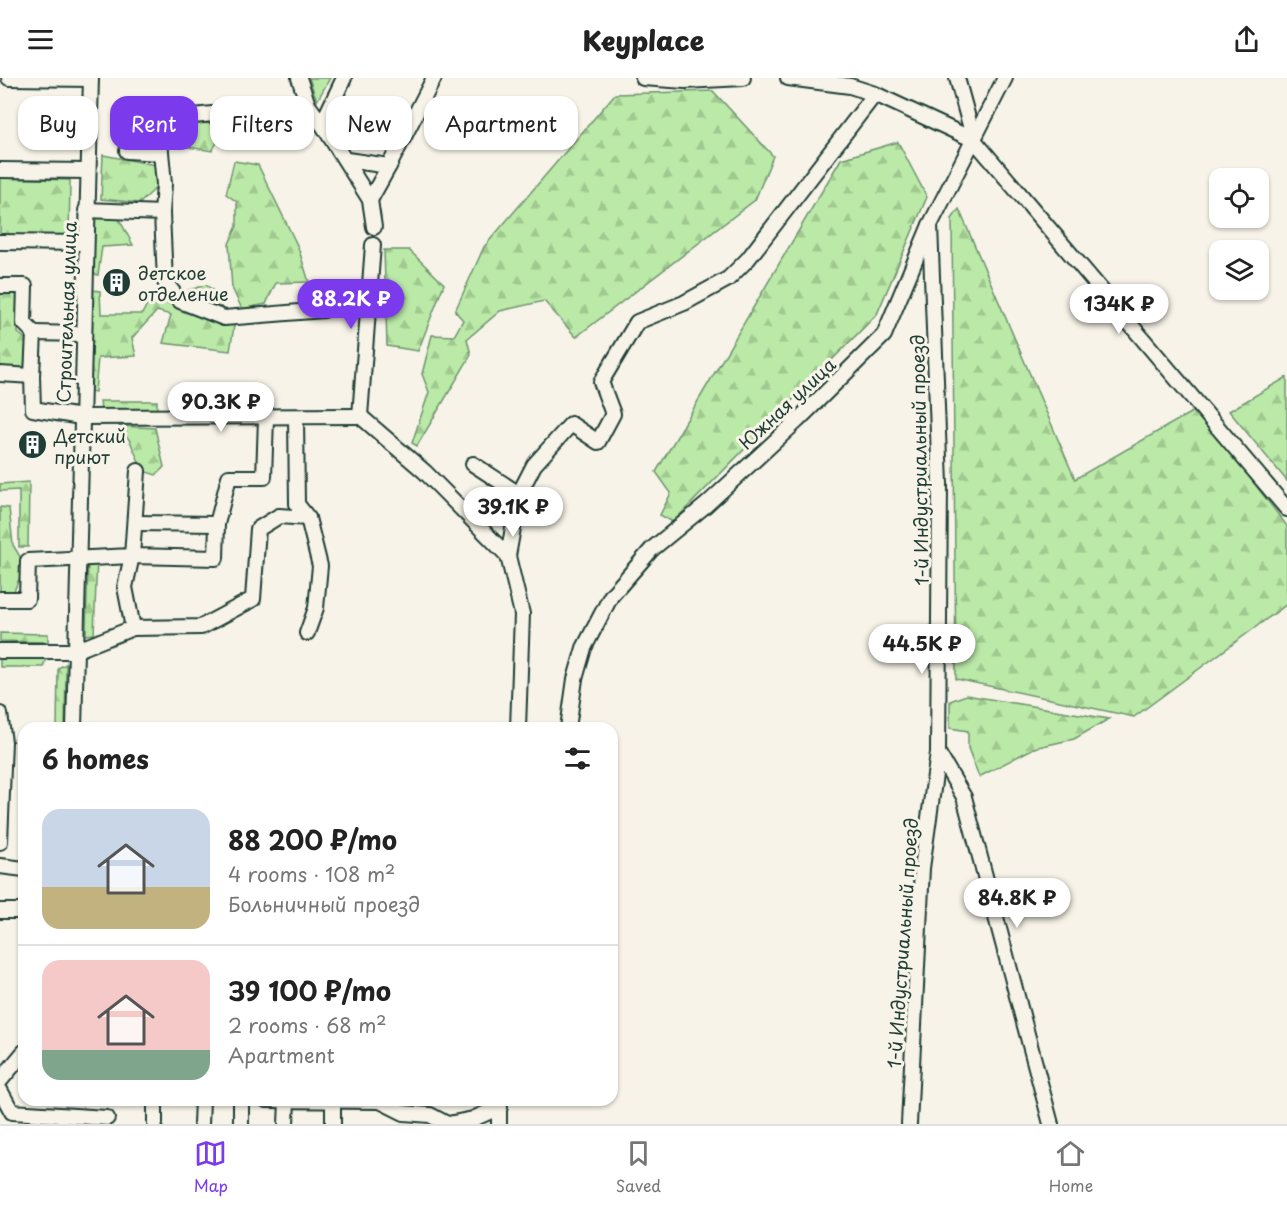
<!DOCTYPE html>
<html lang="en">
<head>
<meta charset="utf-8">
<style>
	body { margin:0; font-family:"Playpen Sans",sans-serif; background:#f2f2f2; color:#222; height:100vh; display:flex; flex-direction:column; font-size:22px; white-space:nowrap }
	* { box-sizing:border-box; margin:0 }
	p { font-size:20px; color:#767676 }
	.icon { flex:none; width:33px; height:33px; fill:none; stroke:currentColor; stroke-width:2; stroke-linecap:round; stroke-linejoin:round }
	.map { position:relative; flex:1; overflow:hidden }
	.sheet { position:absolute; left:18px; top:644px; width:600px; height:384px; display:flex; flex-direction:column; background:#fff; border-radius:18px; box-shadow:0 2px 4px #0004 }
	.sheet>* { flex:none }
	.banner { position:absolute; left:18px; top:18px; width:600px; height:54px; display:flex; gap:12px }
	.buttons { position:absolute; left:1209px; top:90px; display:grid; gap:12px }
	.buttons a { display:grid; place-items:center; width:60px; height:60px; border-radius:12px; background:#fff; box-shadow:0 2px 4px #0004; font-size:30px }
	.price { position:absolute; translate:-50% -51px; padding:0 14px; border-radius:21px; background:#fff; color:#222; font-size:20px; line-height:39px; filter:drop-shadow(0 2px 3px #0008) }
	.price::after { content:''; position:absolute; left:50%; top:36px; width:18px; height:14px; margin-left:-9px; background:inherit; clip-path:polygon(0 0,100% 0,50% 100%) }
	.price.current { background:#7c3aed; color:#fff }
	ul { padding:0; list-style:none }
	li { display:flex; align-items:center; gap:18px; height:150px; padding:0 24px }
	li+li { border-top:2px solid #e0e0e0 }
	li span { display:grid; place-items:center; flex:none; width:168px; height:120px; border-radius:18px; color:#555 }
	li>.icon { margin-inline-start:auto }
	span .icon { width:72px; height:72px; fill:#fffc; stroke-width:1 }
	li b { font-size:26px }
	h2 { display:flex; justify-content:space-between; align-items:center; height:72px; padding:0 24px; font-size:26px }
	.chip { padding:0 21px; border-radius:18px; background:#fff; box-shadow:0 2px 4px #0004; font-size:21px; line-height:54px }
	.chip.current { background:#7c3aed; color:#fff }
	header { display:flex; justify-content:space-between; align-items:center; height:78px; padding:0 24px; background:#fff; font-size:27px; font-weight:800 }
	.tabs { display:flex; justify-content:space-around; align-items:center; height:84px; border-top:2px solid #e0e0e0; background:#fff; font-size:16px; color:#767676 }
	.tabs a { display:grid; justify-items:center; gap:3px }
	.tabs .current { color:#7c3aed }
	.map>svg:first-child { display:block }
</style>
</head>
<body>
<header><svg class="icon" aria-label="menu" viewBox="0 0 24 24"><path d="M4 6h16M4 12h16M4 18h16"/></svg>Keyplace<svg class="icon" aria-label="share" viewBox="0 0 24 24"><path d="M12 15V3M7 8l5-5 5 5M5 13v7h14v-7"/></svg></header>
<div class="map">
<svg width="1287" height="1046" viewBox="0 0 1287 1046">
	<defs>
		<pattern id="forest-firs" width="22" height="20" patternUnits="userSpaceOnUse" patternTransform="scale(1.5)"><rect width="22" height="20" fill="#bbe9a7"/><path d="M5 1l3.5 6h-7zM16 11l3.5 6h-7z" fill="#a0c990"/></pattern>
	</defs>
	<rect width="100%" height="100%" fill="#f7f3e8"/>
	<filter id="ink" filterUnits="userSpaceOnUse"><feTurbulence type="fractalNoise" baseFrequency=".0167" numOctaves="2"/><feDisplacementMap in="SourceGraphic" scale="12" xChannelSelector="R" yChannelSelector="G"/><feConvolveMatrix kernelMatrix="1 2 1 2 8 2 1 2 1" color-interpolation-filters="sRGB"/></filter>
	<g filter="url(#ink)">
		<g fill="url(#forest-firs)" stroke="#6d936e" stroke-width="1.5">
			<polygon points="309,0 330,0 317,23"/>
			<polygon points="713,13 773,78 755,122 576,259 544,223 500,233 467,261 471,277 417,368 412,365 429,314 422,296 432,257 454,258 463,242 455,233 484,169 615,16"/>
			<polygon points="181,44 216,46 220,59 212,73 177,67 171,53"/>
			<polygon points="898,64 927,119 877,236 673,444 660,437 671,415 656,394 841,81"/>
			<polygon points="103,77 156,87 156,110 140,125 101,121"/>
			<polygon points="234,83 258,87 298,169 309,204 276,205 266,226 242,231 232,210 229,166 237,148 237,124 226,116"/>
			<polygon points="0,100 70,102 69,159 0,158"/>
			<polygon points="959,131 1075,401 1197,331 1287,448 1287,526 1134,639 956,601 952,141"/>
			<polygon points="95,139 119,141 133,167 102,169 98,197 91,195"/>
			<polygon points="384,172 409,172 444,206 418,273 387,268"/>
			<polygon points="206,207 220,217 221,230 204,227 189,212"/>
			<polygon points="92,212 100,213 101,236 142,236 151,219 234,248 230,273 163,265 171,237 157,233 132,260 136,278 98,280 95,314 87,313"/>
			<polygon points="19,214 18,255 30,264 28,289 0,289 0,215"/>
			<polygon points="1287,299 1287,403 1229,333"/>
			<polygon points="100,323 157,323 157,333 101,333"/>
			<polygon points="119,348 155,350 164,389 156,397 143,393 130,363"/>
			<polygon points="29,404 28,469 19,469 19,412 0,413 0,406"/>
			<polygon points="0,429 9,430 13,467 25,487 14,513 0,515"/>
			<polygon points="88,479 97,479 94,556 86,557"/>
			<polygon points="0,555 48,556 48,564 0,563"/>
			<polygon points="0,580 46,580 43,589 0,589"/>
			<polygon points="66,586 65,649 57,649 58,590"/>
			<polygon points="966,617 1109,641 1074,661 1034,670 979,699 968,670 968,653 950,650 950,623"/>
		</g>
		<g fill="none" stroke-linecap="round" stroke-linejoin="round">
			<defs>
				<g id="minor">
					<polyline points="9,0 91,1"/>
					<polyline points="299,0 308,27"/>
					<polyline points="344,0 322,46 370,122 389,88 347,82"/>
					<polyline points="643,0 685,3 743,0"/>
					<polyline points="788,0 850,8 875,16 974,62"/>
					<polyline points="957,0 974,62 1287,431"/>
					<polyline points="127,73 160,75"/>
					<polyline points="389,88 434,0"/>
					<polyline points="0,92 88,93"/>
					<polyline points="370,122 374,149"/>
					<polyline points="86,132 162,135 165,204 180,223 224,240 324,232"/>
					<polyline points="162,135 164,106 158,42 212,36 232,47 308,27 322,46"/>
					<polyline points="0,164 85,165"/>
					<polyline points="0,208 25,208 24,245 34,255 32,298"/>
					<polyline points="34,255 83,256"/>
					<polyline points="0,296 32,298 33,331 81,339 360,338"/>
					<polyline points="360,338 425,394 508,478 522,536 518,650"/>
					<polyline points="360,338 373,167"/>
					<polyline points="296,339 297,426 308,440 320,488 316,530 307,555"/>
					<polyline points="473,386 519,416"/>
					<polyline points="136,445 217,446"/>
					<polyline points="508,478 519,416 534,387 571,346 598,364 613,336 601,304 637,244 684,225 728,201 748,181 875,16"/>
					<polyline points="0,521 27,521 28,483 132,478 138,393"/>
					<polyline points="133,550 125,509 132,478 216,480 217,446 229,399 264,399 266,340"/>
					<polyline points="0,573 75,573 133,550 201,549 253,521 258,451 279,438 308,440"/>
					<polyline points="0,636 4,664 0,764"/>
					<polyline points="74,650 91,0"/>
					<polyline points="568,650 575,601 584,570 611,518 652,471 706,427 798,342 884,257 930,147 1005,0"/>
					<polyline points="938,675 964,719 1051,1046"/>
					<polyline points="0,788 24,791"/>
					<polyline points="0,833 24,833"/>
					<polyline points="0,1003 24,974"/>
					<polyline points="0,1012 12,1034 107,1040"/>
					<polyline points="155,1022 155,1046"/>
					<polyline points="266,1022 380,1023 404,1035 430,1037 447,1046"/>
					<polyline points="201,1046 202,1022"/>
					<polyline points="241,1046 241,1022"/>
					<polyline points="286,1046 287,1022"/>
					<polyline points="333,1046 333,1023"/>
					<polyline points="448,1046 473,1041 500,1029"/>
					<polyline points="499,1046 499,1024"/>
					<polyline points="909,1046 922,790 938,675 940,406 930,147"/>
				</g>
			</defs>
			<use href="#minor" stroke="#1f3d34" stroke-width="18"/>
			<use href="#minor" stroke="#f7f3e8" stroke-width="14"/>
		</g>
	</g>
	<defs>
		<symbol id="building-disc" viewBox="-11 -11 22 22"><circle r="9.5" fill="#1f3d34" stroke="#f7f3e8"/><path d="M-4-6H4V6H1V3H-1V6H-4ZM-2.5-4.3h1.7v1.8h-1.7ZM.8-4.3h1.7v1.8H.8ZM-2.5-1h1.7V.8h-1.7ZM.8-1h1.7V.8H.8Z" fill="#fff"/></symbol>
	</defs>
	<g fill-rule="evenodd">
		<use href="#building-disc" x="100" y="188" width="33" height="33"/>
		<use href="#building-disc" x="16" y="350" width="33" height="33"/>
	</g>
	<g text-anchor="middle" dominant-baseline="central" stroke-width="6" stroke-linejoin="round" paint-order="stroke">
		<g font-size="18" fill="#1f3d34" stroke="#f7f3e8" text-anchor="start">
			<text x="138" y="194">детское<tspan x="138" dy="21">отделение</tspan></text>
			<text x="54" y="357">Детский<tspan x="54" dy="21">приют</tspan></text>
		</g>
		<g font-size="18" fill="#1f3d34" stroke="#f7f3e8">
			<text transform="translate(66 234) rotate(-88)">Строительная улица</text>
			<text transform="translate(787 325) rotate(-43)">Южная улица</text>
			<text transform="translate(919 382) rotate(-91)">1-й Индустриальный проезд</text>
			<text transform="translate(902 865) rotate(-86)">1-й Индустриальный проезд</text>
		</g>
	</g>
</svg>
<div class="buttons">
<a><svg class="icon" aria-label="locate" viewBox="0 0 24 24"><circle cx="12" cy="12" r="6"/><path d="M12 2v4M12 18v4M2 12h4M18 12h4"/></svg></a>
<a><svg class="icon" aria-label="layers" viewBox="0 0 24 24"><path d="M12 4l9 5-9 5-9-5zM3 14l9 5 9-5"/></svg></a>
</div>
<b class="price current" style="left:351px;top:252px">88.2K ₽</b>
<b class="price" style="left:1119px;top:257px">134K ₽</b>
<b class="price" style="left:221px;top:355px">90.3K ₽</b>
<b class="price" style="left:513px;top:460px">39.1K ₽</b>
<b class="price" style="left:922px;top:597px">44.5K ₽</b>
<b class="price" style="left:1017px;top:851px">84.8K ₽</b>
<div class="banner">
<a class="chip">Buy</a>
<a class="chip current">Rent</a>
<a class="chip">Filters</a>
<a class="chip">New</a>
<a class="chip">Apartment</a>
</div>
<section class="sheet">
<h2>6 homes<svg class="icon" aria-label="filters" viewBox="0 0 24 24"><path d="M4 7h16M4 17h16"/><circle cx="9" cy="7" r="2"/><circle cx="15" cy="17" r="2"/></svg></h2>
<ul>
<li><span style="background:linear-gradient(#c9d6e8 65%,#c2b280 0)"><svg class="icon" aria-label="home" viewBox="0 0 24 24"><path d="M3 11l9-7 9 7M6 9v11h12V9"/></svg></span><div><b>88 200 ₽/mo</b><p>4 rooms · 108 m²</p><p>Больничный проезд</p></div></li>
<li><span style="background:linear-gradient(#f6c9c9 75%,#7fa58c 0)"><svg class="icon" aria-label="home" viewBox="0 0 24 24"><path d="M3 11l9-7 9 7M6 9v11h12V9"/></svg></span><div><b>39 100 ₽/mo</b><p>2 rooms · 68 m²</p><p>Apartment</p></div></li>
</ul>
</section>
</div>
<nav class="tabs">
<a class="current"><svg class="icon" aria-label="map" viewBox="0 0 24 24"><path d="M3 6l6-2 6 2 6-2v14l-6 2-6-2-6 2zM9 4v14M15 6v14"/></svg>Map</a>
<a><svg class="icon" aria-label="saved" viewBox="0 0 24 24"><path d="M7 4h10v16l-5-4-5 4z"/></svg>Saved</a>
<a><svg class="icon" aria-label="home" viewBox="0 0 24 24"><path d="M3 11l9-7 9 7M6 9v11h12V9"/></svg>Home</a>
</nav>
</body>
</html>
